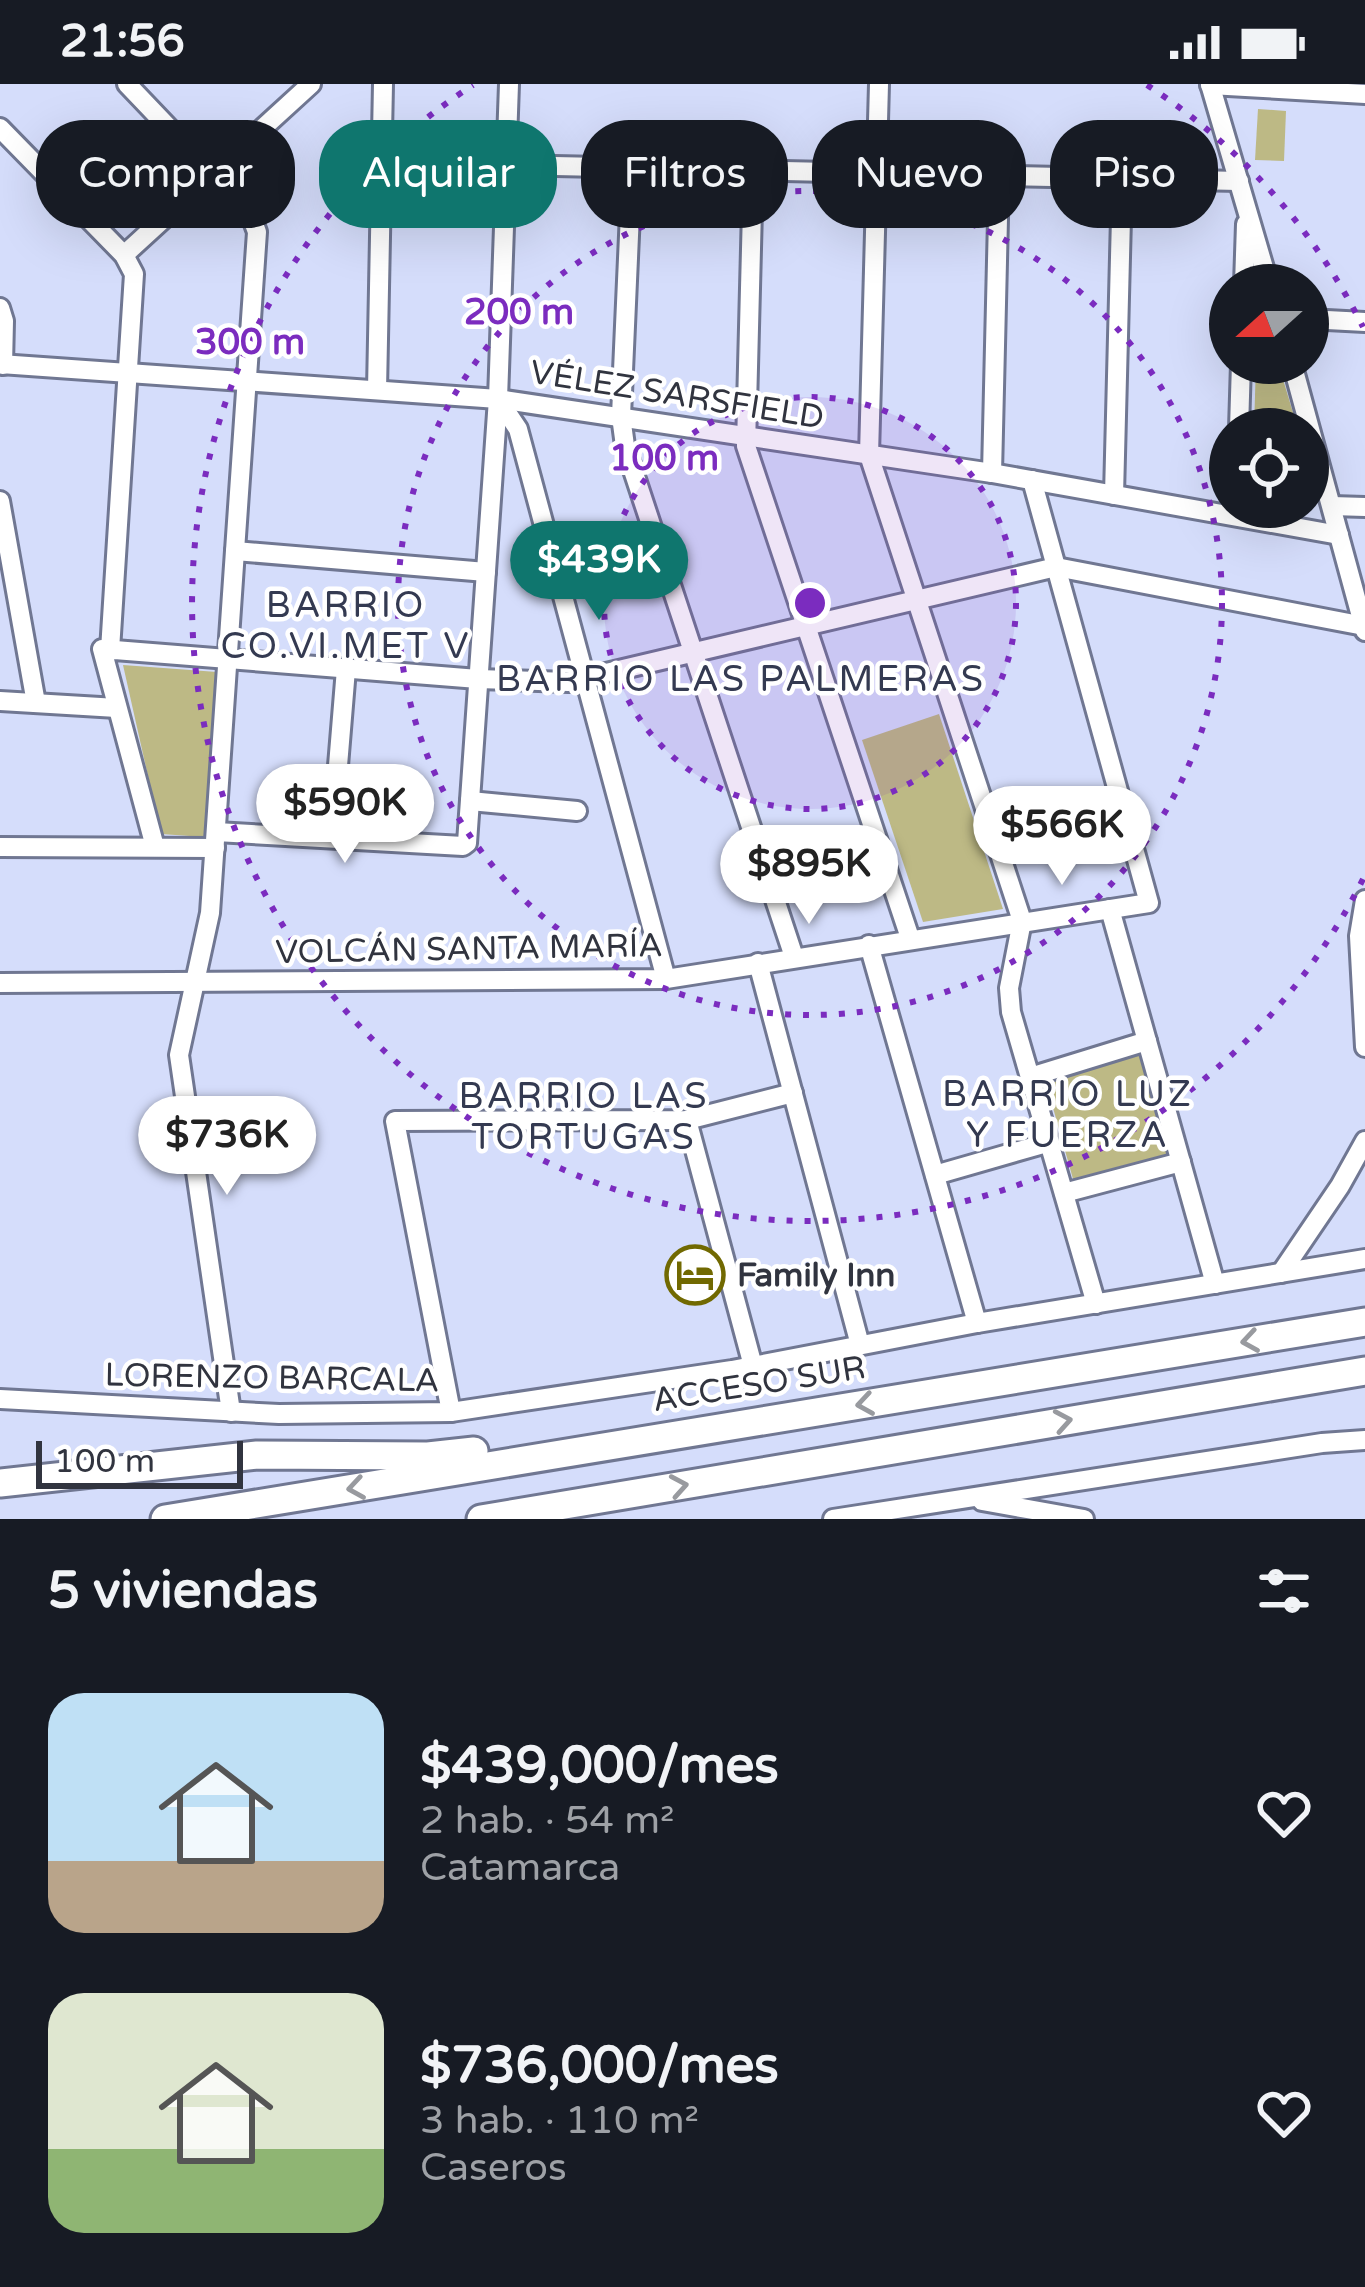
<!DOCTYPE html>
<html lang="es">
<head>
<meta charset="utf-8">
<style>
	body { margin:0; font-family:"Varela Round",sans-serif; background:#20242c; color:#f1f3f6; height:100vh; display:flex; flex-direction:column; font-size:45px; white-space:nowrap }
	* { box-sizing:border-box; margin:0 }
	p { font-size:39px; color:#9ea1a6 }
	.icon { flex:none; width:66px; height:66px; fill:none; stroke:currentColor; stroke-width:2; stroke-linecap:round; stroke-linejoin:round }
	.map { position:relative; height:1435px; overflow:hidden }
	.panel { display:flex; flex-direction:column; background:#171b24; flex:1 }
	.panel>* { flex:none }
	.top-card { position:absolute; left:36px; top:36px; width:1293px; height:108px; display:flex; gap:24px }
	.needle { width:78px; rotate:249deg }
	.fabs { position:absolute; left:1209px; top:180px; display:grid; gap:24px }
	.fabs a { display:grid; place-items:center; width:120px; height:120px; border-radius:50%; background:#171b24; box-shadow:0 12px 48px #0002; font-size:60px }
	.scale { position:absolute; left:36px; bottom:30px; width:207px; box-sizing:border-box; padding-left:12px; border:6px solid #31343f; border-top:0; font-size:33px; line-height:42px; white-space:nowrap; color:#31343f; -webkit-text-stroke:9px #fff; paint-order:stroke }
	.price { position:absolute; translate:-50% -102px; padding:0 27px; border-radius:42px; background:#fff; color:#222; font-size:39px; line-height:78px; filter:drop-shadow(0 3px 6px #0008) }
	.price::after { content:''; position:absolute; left:50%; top:72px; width:36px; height:27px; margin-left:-18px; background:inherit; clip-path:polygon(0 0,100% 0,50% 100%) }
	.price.on { background:#0f766e; color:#fff }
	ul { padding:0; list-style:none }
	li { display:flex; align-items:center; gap:36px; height:300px; padding:0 48px }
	li span { display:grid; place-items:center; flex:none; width:336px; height:240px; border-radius:36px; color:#555 }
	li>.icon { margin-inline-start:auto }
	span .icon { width:144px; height:144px; fill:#fffc; stroke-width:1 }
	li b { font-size:51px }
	h2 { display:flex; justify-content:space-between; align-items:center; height:144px; padding:0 48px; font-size:51px }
	.chip { padding:0 42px; border-radius:48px; background:#171b24; box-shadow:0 12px 48px #0002; font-size:42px; line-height:108px }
	.chip.on { background:#0f766e; color:#fff }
	.status { display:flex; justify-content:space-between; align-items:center; height:84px; padding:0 60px; background:#171b24; direction:ltr }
	.status svg { height:33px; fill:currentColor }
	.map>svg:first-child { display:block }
</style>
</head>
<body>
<div class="status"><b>21:56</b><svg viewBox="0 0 49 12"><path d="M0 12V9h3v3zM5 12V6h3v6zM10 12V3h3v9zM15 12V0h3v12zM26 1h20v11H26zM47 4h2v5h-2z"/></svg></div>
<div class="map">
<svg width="1365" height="1435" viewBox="0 0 1365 1435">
	<rect width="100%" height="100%" fill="#d5ddfb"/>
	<g fill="#bdb985">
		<polygon points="1258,25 1286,27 1284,77 1255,76"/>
		<polygon points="1256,279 1278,279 1298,345 1254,345"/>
		<polygon points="123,581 217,588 204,753 161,750"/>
		<polygon points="939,630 1003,825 923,838 862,656"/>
		<polygon points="1139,971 1167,1070 1073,1095 1046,999"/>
	</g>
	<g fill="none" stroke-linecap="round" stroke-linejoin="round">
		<defs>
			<g id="minor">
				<polyline points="127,0 250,129 257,148 210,829 179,971 231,1328"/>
				<polyline points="879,0 869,371 1022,837 1009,904 1011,928 1096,1220"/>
				<polyline points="1210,0 1269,201"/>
				<polyline points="1210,1 1365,10"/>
				<polyline points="0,44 124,171 134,190 110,566"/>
				<polyline points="507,81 1239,97"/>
				<polyline points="632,84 621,332 625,362 794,873"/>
				<polyline points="753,86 746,362 910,854"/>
				<polyline points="124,171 311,0"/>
				<polyline points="1244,201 1246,140"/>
				<polyline points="0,224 4,237 3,281"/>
				<polyline points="1308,235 1365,238"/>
				<polyline points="1292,279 1365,547"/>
				<polyline points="0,280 498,315 992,389 1339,451"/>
				<polyline points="377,306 383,0"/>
				<polyline points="498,315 518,345 666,895"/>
				<polyline points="1239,345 1241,279"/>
				<polyline points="992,389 999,92"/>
				<polyline points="1114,411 1122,94"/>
				<polyline points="0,417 36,619"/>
				<polyline points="1332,422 1365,423"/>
				<polyline points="235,467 486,488"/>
				<polyline points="0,617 117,624"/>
				<polyline points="336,706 346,585"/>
				<polyline points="470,717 577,727"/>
				<polyline points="216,748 463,762 467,759 498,315 509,0"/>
				<polyline points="0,763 215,764"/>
				<polyline points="155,763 102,565 478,595 568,598 1056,483 1364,542"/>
				<polyline points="1365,816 1359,852 1365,963"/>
				<polyline points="1110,825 1215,1200"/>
				<polyline points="869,861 977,1239"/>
				<polyline points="758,879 860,1261"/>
				<polyline points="0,899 666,895 1149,819 1032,396"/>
				<polyline points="1030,993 1147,957"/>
				<polyline points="687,1036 753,1282"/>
				<polyline points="935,1091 1050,1058"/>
				<polyline points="1064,1109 1181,1078"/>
				<polyline points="1281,1189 1340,1102 1365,1057"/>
				<polyline points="0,1315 279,1330 451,1328 732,1286 977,1239 1365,1175"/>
				<polyline points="451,1328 395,1037 687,1036 793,1009"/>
				<polyline points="982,1417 1084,1435"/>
				<polyline points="833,1435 1322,1359 1365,1356"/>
			</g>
			<g id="highway">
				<polyline points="0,1399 257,1371 428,1372 474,1367"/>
				<polyline points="165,1435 1365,1238"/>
				<polyline points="481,1435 1365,1287"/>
			</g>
		</defs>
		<use href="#minor" stroke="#707792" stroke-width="24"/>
		<use href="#highway" stroke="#707792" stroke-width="33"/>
		<use href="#minor" stroke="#fff" stroke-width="18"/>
		<use href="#highway" stroke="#fff" stroke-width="27"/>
	</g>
	<defs><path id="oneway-chevron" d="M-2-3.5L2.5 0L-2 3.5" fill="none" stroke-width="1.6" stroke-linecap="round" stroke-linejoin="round" transform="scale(3)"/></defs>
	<g stroke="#989a9f">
		<use href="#oneway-chevron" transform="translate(1250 1257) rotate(171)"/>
		<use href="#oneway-chevron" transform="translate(865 1320) rotate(171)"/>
		<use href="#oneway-chevron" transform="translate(1063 1337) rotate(-10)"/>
		<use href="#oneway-chevron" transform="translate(679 1402) rotate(-10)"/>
		<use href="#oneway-chevron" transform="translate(356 1404) rotate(171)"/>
	</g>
	<circle cx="810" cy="519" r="206" fill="#7b2cbf" fill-opacity=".12"/>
	<g fill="none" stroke="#7b2cbf" stroke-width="6" stroke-dasharray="6 12">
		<circle cx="810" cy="519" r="206"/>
		<circle cx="810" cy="519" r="412"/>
		<path d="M1363 795A618 618 0 1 1 473 1M1147 1A618 618 0 0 1 1363 243"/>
	</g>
	<defs>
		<symbol id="hotel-ring" viewBox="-11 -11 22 22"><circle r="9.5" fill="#fff" stroke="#716901" stroke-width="1.5"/><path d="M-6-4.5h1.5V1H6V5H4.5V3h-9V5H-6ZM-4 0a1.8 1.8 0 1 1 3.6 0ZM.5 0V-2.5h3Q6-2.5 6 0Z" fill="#716901"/></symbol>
	</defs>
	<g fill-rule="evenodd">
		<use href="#hotel-ring" x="662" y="1158" width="66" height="66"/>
	</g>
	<g text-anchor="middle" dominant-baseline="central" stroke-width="9" stroke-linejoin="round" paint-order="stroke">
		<g font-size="33" fill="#31343f" stroke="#fff">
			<text transform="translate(677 311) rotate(9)">VÉLEZ SARSFIELD</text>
			<text transform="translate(469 865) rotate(-1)">VOLCÁN SANTA MARÍA</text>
			<text transform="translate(272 1294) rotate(1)">LORENZO BARCALA</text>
			<text transform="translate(759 1300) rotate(-9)">ACCESO SUR</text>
		</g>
		<g font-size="33" font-weight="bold" fill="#31343f" stroke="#fff" text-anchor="start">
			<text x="737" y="1191">Family Inn</text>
		</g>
		<g font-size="36" letter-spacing="3" fill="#343a51" stroke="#fff">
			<text x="346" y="521">BARRIO<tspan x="346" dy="41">CO.VI.MET V</tspan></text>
			<text x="741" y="595">BARRIO LAS PALMERAS</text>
			<text x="1068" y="1010">BARRIO LUZ<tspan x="1068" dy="41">Y FUERZA</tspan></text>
			<text x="584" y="1012">BARRIO LAS<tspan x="584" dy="41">TORTUGAS</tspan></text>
		</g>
	</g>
	<circle cx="810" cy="519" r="18" fill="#7b2cbf" stroke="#fff" stroke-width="6"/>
	<g font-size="36" text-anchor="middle" font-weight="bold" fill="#7b2cbf" stroke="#fff" stroke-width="9" stroke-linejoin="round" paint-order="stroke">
		<text x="519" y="240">200 m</text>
		<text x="250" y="270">300 m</text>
		<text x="664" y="386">100 m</text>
	</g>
</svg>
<div class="fabs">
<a><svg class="needle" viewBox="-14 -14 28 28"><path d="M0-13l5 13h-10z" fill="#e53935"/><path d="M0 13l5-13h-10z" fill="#9ea1a6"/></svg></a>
<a><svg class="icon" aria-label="locate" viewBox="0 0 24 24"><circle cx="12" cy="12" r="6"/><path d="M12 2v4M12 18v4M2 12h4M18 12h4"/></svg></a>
</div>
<div class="scale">100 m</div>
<b class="price on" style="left:599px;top:539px">$439K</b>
<b class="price" style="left:345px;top:782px">$590K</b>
<b class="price" style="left:1062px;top:804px">$566K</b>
<b class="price" style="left:809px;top:843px">$895K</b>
<b class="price" style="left:227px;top:1114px">$736K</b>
<div class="top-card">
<a class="chip">Comprar</a>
<a class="chip on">Alquilar</a>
<a class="chip">Filtros</a>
<a class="chip">Nuevo</a>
<a class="chip">Piso</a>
</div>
</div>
<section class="panel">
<h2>5 viviendas<svg class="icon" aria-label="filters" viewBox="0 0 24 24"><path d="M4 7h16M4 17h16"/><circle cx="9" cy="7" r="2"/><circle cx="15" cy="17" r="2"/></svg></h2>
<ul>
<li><span style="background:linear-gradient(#bfe0f5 70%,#b9a48a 0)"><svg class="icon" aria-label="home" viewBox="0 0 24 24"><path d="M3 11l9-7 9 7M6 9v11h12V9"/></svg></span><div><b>$439,000/mes</b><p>2 hab. · 54 m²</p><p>Catamarca</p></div><svg class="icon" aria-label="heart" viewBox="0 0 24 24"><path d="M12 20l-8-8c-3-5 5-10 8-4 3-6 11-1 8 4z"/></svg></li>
<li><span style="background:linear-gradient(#dfe7d0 65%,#8fb573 0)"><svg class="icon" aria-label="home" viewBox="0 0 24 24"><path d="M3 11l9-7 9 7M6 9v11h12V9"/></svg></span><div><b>$736,000/mes</b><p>3 hab. · 110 m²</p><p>Caseros</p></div><svg class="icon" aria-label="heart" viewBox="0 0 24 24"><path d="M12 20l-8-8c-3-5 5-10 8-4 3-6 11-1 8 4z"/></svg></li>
</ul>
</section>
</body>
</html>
